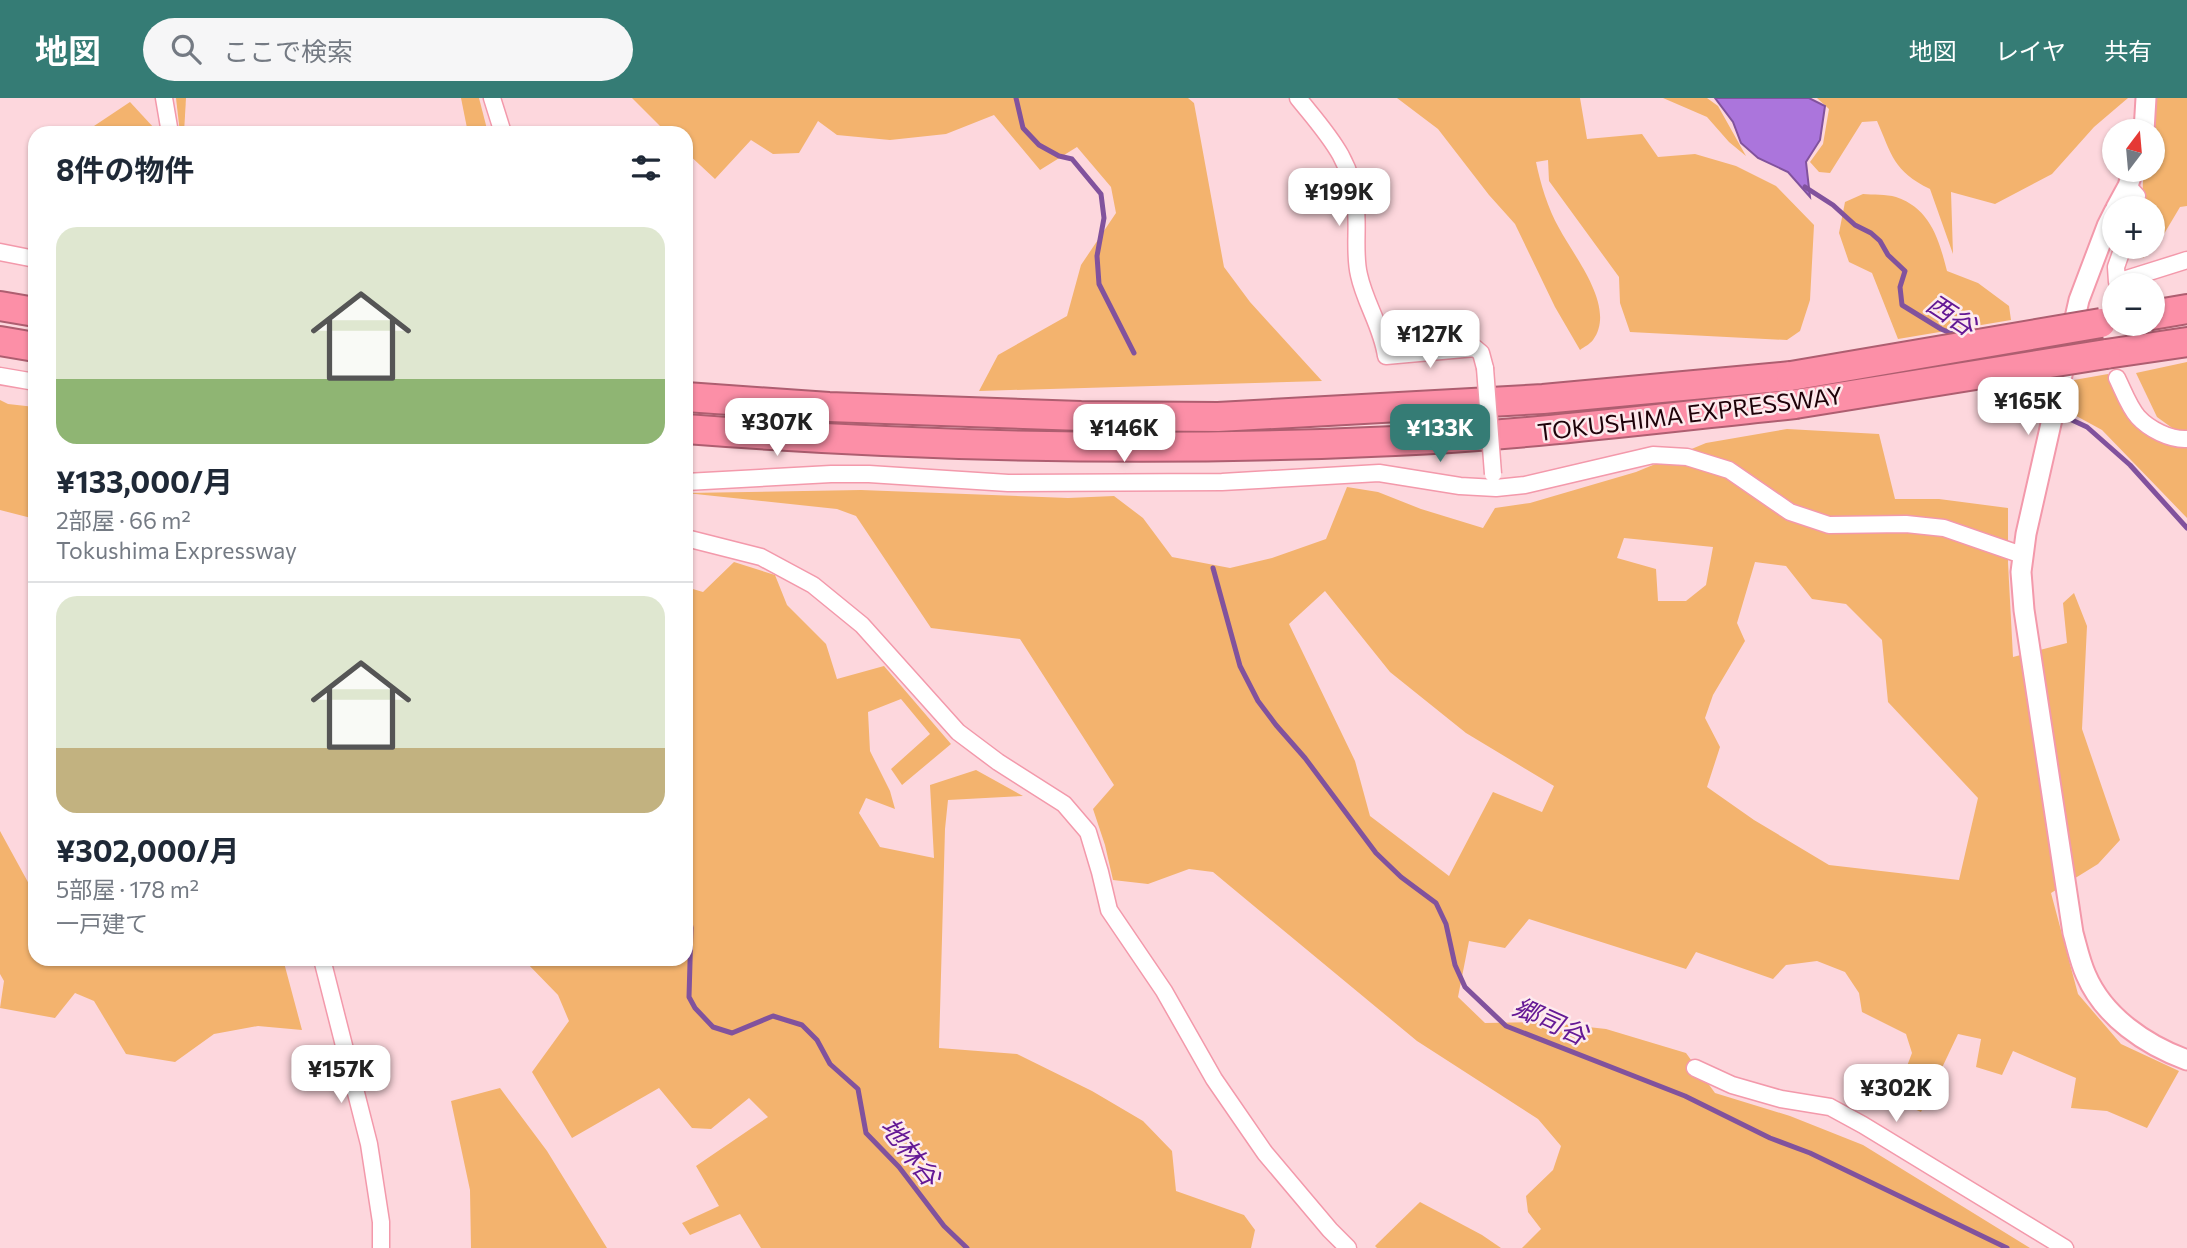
<!DOCTYPE html>
<html lang="ja">
<head>
<meta charset="utf-8">
<style>
	body { margin:0; font-family:Commissioner,"Noto Sans JP",sans-serif; background:#f6f6f7; color:#1f2937; height:100vh; display:flex; flex-direction:column; font-size:26px; white-space:nowrap }
	* { box-sizing:border-box; margin:0 }
	p { font-size:23px; color:#747a83 }
	.icon { flex:none; width:38px; height:38px; fill:none; stroke:currentColor; stroke-width:2; stroke-linecap:round; stroke-linejoin:round }
	.map { position:relative; flex:1; overflow:hidden }
	.drawer { position:absolute; left:28px; top:28px; width:665px; height:840px; display:flex; flex-direction:column; background:#fff; border-radius:21px; box-shadow:0 2px 5px #0004 }
	.drawer>* { flex:none }
	.needle { width:46px; rotate:16deg }
	.controls { position:absolute; left:2102px; top:21px; display:grid; gap:14px }
	.controls a { display:grid; place-items:center; width:63px; height:63px; border-radius:50%; background:#fff; box-shadow:0 2px 5px #0004; font-size:35px }
	.price { position:absolute; translate:-50% -60px; padding:0 16px; border-radius:14px; background:#fff; color:#222; font-size:23px; line-height:46px; filter:drop-shadow(0 2px 4px #0008) }
	.price::after { content:''; position:absolute; left:50%; top:42px; width:21px; height:16px; margin-left:-10px; background:inherit; clip-path:polygon(0 0,100% 0,50% 100%) }
	.price.current { background:#357c75; color:#fff }
	ul { padding:0; list-style:none }
	li { display:grid; align-content:center; gap:14px; height:371px; padding:0 28px }
	li+li { border-top:2px solid #e0e1e3 }
	li span { display:grid; place-items:center; height:217px; border-radius:21px; color:#555 }
	li>.icon { margin-inline-start:auto }
	span .icon { width:126px; height:126px; fill:#fffc; stroke-width:1 }
	li b { font-size:30px }
	h2 { display:flex; justify-content:space-between; align-items:center; height:84px; padding:0 28px; font-size:30px }
	header { display:flex; align-items:center; gap:42px; box-sizing:border-box; height:98px; padding:0 35px; background:#357c75; color:#fff }
	header strong { font-size:33px }
	nav { display:flex; gap:38px; margin-inline-start:auto; font-size:24px }
	.search { width:490px; height:63px; background:#f6f6f7; display:flex; align-items:center; gap:18px; box-sizing:border-box; padding:0 24px; border-radius:38px; color:#747a83; font-size:26px }
	.map>svg:first-child { display:block }
</style>
</head>
<body>
<header>
<strong>地図</strong>
<div class="search"><svg class="icon" aria-label="search" viewBox="0 0 24 24"><circle cx="10" cy="10" r="6"/><path d="M15 15l6 6"/></svg>ここで検索</div>
<nav><a>地図</a><a>レイヤ</a><a>共有</a></nav>
</header>
<div class="map">
<svg width="2187" height="1150" viewBox="0 0 2187 1150">
	<rect width="100%" height="100%" fill="#fdd7dd"/>
	<g fill="#f3b36e" fill-rule="evenodd">
		<polygon points="176,0 186,0 184,35 180,35"/>
		<polygon points="461,0 479,0 488,35 468,35"/>
		<polygon points="632,0 1188,0 1194,5 1224,169 1250,204 1322,283 979,293 998,257 1067,218 1081,167 1116,115 1111,89 1077,49 1040,72 994,17 946,36 890,42 837,37 818,23 799,55 773,56 751,42 715,81 686,54 686,35 667,35"/>
		<path d="M1397,0H1580L1587,41L1642,36L1658,59L1695,56L1736,68L1776,88L1814,127L1810,202L1800,233L1787,242L1630,234L1620,205L1619,179L1549,83L1548,62L1536,64C1540,84 1548,111 1559,130C1574,159 1617,209 1593,242C1590,246 1584,249 1580,252L1555,209L1515,126L1489,97L1438,31Z"/>
		<polygon points="1663,0 1707,0 1718,8 1746,58 1729,44 1707,19"/>
		<path d="M1817,0H2128L2094,29L2052,76L1995,106L1951,94L1953,156L1930,91C1893,73 1892,57 1877,23L1862,24L1830,75L1819,74L1810,64L1823,46L1829,11Z"/>
		<path d="M2156,0H2187V108L2180,109L2161,141L2143,160L2141,149H2152V110H2142L2143,83L2146,72H2152C2153,48 2156,24 2156,0Z"/>
		<polygon points="130,4 154,30 150,35 96,35 91,30"/>
		<path d="M1863,96C1873,97 1886,96 1896,99C1931,111 1939,142 1947,173L1978,185L2009,208L2011,222L1898,241L1872,175L1849,164L1839,135L1845,104Z"/>
		<polygon points="2187,264 2187,332 2175,332 2157,319 2136,275"/>
		<polygon points="2108,276 2128,317 2187,349 2187,420 2102,332 2069,314 2074,282"/>
		<polygon points="0,302 8,306 35,309 35,421 0,412"/>
		<path d="M1787,331L1879,336L1895,401H1939L2008,410V465L2013,559L2067,545L2063,505L2074,495L2087,528L2082,631L2120,742L2098,766L2051,795L2078,896L2121,946L2179,973L2147,1030L2107,1013L2071,1010L2076,980L2013,953L2002,977L1976,969L1981,941L1958,936L1921,1014L1894,1002L1912,955L1906,936L1862,914L1859,895L1845,874L1817,863L1786,867L1773,881L1696,854L1686,871L1529,821L1505,850L1469,843L1458,899L1485,925L1544,924L1606,931L1686,955L1715,995L1790,1018L1863,1047L2030,1150H1522L1541,1131L1528,1114L1526,1098L1553,1072L1561,1048L1538,1021L1417,943L1213,774L1189,771L1148,786L1113,782L1105,747L1093,711L1114,687L1020,541L931,530L856,418L837,411L686,395L861,392L1068,400L1114,398L1143,420L1172,459L1230,470L1272,460L1326,441L1347,389L1378,394L1421,411L1483,430L1495,410L1530,405L1636,374L1706,345ZM1624,440L1713,449L1706,487L1686,503H1658L1656,471L1617,460ZM1755,464L1786,468L1812,501L1846,506L1882,542L1888,604L1978,700L1959,782L1829,767L1754,722L1707,689L1720,649L1705,620L1713,597L1745,543L1737,525ZM1325,493L1390,574L1466,635L1554,688L1542,714L1493,694L1449,778L1370,718L1355,663L1289,526Z"/>
		<polygon points="734,464 775,477 787,507 826,546 837,581 884,568 951,646 902,687 891,671 930,636 901,601 868,614 870,653 890,693 895,711 866,700 859,715 880,749 934,760 930,687 976,672 1023,698 948,702 945,731 939,950 1017,956 1092,993 1143,1023 1172,1053 1176,1093 1244,1117 1255,1132 1251,1150 761,1150 740,1116 690,1137 682,1125 719,1108 696,1068 768,1019 749,1000 711,1031 692,1030 659,990 572,1040 532,974 569,923 558,897 523,861 686,861 686,489 703,494"/>
		<polygon points="0,733 35,797 35,861 283,861 302,932 258,928 214,936 175,964 126,956 94,903 75,895 55,920 0,910 4,883 0,876"/>
		<polygon points="366,861 496,861 368,865"/>
		<polygon points="500,990 547,1053 607,1150 471,1150 470,1092 451,1003"/>
		<polygon points="1420,1104 1482,1137 1501,1150 1377,1150 1375,1148"/>
	</g>
	<polygon fill="#ab75dc" stroke="#81529d" stroke-width="2" points="1715,0 1809,0 1825,8 1820,42 1806,64 1810,99 1788,74 1758,60 1741,45 1733,24"/>
	<g fill="none" stroke-linecap="round" stroke-linejoin="round">
		<g stroke="#81529d" stroke-width="5">
			<polyline points="1016,0 1023,30 1039,47 1059,58 1072,61 1101,96 1104,120 1097,158 1099,186 1134,255"/>
			<polyline points="1805,89 1833,107 1855,127 1871,135 1880,143 1888,157 1905,173 1900,189 1902,207 1941,231 1960,239"/>
			<polyline points="1994,286 2087,329 2130,367 2187,430"/>
			<polyline points="1213,470 1240,568 1258,603 1276,627 1305,660 1376,755 1401,779 1436,805 1446,826 1455,867 1465,889 1506,928 1685,998 1770,1040 1810,1055 2007,1150"/>
			<polyline points="686,800 691,830 689,899 695,910 713,929 732,935 773,918 802,927 817,942 830,966 858,991 866,1035 899,1069 944,1128 967,1150"/>
		</g>
		<defs>
			<g id="minor">
				<polyline points="164,0 170,35"/>
				<polyline points="492,0 503,35"/>
				<path d="M1298,0C1327,36 1354,63 1356,112C1358,133 1354,157 1359,177C1365,205 1382,229 1386,258L1475,250L1481,255L1485,270"/>
				<polyline points="2128,88 2137,98 2134,110"/>
				<polyline points="2123,149 2116,169 2117,184 2187,162"/>
				<polyline points="0,154 35,161"/>
				<polyline points="0,278 35,284"/>
				<path d="M2117,280C2123,292 2129,309 2138,319C2149,331 2170,342 2187,341"/>
				<polyline points="686,384 831,376 869,376 1008,385 1222,384 1379,375 1460,388 1496,390 1525,387 1653,357 1687,359 1729,372 1790,414 1829,427 1906,426 1944,430 2022,457"/>
				<polyline points="686,440 761,459 813,487 862,527 958,634 998,664 1064,706 1088,734 1100,774 1109,812 1164,893 1214,981 1265,1055 1330,1132 1348,1150"/>
				<polyline points="322,861 369,1046 381,1124 381,1150"/>
				<polyline points="1695,970 1732,987 1781,1001 1830,1009 1863,1027 2065,1150"/>
			</g>
			<g id="tertiary">
				<polyline points="2144,33 2146,0"/>
				<polyline points="2116,110 2128,88 2133,72"/>
				<path d="M2114,114L2107,128L2079,202L2026,436L2021,474L2024,512L2073,835C2077,849 2080,864 2086,877C2104,919 2146,947 2187,962"/>
			</g>
			<g id="motorway">
				<polyline points="0,208 35,214"/>
				<polyline points="2152,217 2187,211"/>
				<polyline points="0,243 35,249"/>
				<polyline points="2106,256 2187,244"/>
				<polyline points="686,299 829,309 1081,318 1218,319 1543,301 1791,278"/>
				<path d="M686,331C921,349 1159,354 1395,343C1529,337 1662,320 1795,306"/>
			</g>
		</defs>
		<use href="#minor" stroke="#f399ab" stroke-width="19"/>
		<use href="#tertiary" stroke="#f399ab" stroke-width="23"/>
		<use href="#motorway" stroke="#ae5e70" stroke-width="32"/>
		<use href="#minor" stroke="#fff" stroke-width="16"/>
		<use href="#tertiary" stroke="#fff" stroke-width="19"/>
		<use href="#motorway" stroke="#fc8fa7" stroke-width="28"/>
		<defs>
			<polyline id="minor-bridge" points="1485,270 1493,376"/>
			<g id="motorway-bridge">
				<polyline points="1791,278 2101,225"/>
				<polyline points="1795,306 2106,256"/>
			</g>
		</defs>
		<use href="#minor-bridge" stroke="#f399ab" stroke-width="19" stroke-linecap="butt"/>
		<use href="#motorway-bridge" stroke="#ae5e70" stroke-width="32" stroke-linecap="butt"/>
		<use href="#minor-bridge" stroke="#fff" stroke-width="16"/>
		<use href="#motorway-bridge" stroke="#fc8fa7" stroke-width="28"/>
	</g>
	<g text-anchor="middle" dominant-baseline="central" stroke-width="5" stroke-linejoin="round" paint-order="stroke">
		<g font-size="24" fill="#1e0209" stroke="#fdeaed">
			<text transform="translate(1690 315) rotate(-7)">TOKUSHIMA EXPRESSWAY</text>
		</g>
		<g font-size="26" font-style="italic" fill="#641895" stroke="#fdeaed">
			<text transform="translate(1952 216) rotate(33)">西谷</text>
			<text transform="translate(1551 922) rotate(24)">郷司谷</text>
			<text transform="translate(911 1053) rotate(52)">地林谷</text>
		</g>
	</g>
</svg>
<div class="controls">
<a><svg class="needle" viewBox="-14 -14 28 28"><path d="M0-13l5 13h-10z" fill="#e53935"/><path d="M0 13l5-13h-10z" fill="#747a83"/></svg></a>
<a>+</a>
<a>−</a>
</div>
<b class="price" style="left:1339px;top:130px">¥199K</b>
<b class="price" style="left:1430px;top:272px">¥127K</b>
<b class="price" style="left:2028px;top:339px">¥165K</b>
<b class="price" style="left:777px;top:360px">¥307K</b>
<b class="price" style="left:1124px;top:366px">¥146K</b>
<b class="price current" style="left:1440px;top:366px">¥133K</b>
<b class="price" style="left:341px;top:1007px">¥157K</b>
<b class="price" style="left:1896px;top:1026px">¥302K</b>
<section class="drawer">
<h2>8件の物件<svg class="icon" aria-label="filters" viewBox="0 0 24 24"><path d="M4 7h16M4 17h16"/><circle cx="9" cy="7" r="2"/><circle cx="15" cy="17" r="2"/></svg></h2>
<ul>
<li><span style="background:linear-gradient(#dfe7d0 70%,#8fb573 0)"><svg class="icon" aria-label="home" viewBox="0 0 24 24"><path d="M3 11l9-7 9 7M6 9v11h12V9"/></svg></span><div><b>¥133,000/月</b><p>2部屋 · 66 m²</p><p>Tokushima Expressway</p></div></li>
<li><span style="background:linear-gradient(#dfe7d0 70%,#c2b280 0)"><svg class="icon" aria-label="home" viewBox="0 0 24 24"><path d="M3 11l9-7 9 7M6 9v11h12V9"/></svg></span><div><b>¥302,000/月</b><p>5部屋 · 178 m²</p><p>一戸建て</p></div></li>
</ul>
</section>
</div>
</body>
</html>
